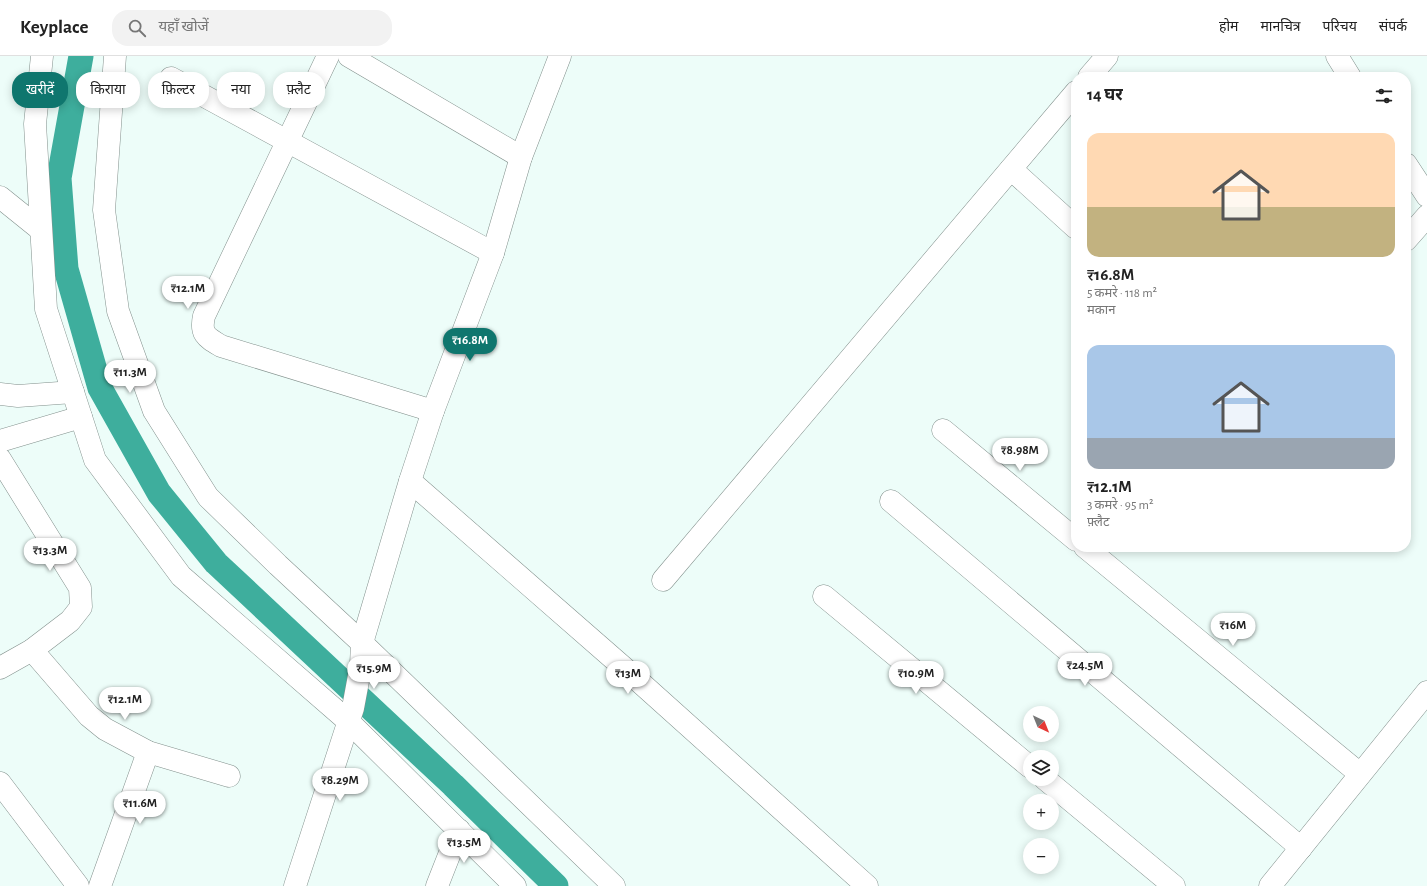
<!DOCTYPE html>
<html lang="hi">
<head>
<meta charset="utf-8">
<style>
	body { margin:0; font-family:"Alegreya Sans","Noto Sans Devanagari",sans-serif; background:#f2f2f2; color:#222; height:100vh; display:flex; flex-direction:column; font-size:15px; white-space:nowrap }
	* { box-sizing:border-box; margin:0 }
	p { font-size:13px; color:#767676 }
	.icon { flex:none; width:22px; height:22px; fill:none; stroke:currentColor; stroke-width:2; stroke-linecap:round; stroke-linejoin:round }
	.map { position:relative; flex:1; overflow:hidden }
	.side { position:absolute; left:1071px; top:16px; width:340px; height:480px; display:flex; flex-direction:column; background:#fff; border-radius:16px; box-shadow:0 2px 10px #0003 }
	.side>* { flex:none }
	.top-card { position:absolute; left:12px; top:16px; width:380px; height:36px; display:flex; gap:8px }
	.needle { width:26px; rotate:137deg }
	.buttons { position:absolute; left:1023px; top:650px; display:grid; gap:8px }
	.buttons a { display:grid; place-items:center; width:36px; height:36px; border-radius:50%; background:#fff; box-shadow:0 2px 10px #0003; font-size:20px }
	.price { position:absolute; translate:-50% -34px; padding:0 9px; border-radius:14px; background:#fff; color:#222; font-size:13px; line-height:26px; filter:drop-shadow(0 1px 2px #0008) }
	.price::after { content:''; position:absolute; left:50%; top:24px; width:12px; height:9px; margin-left:-6px; background:inherit; clip-path:polygon(0 0,100% 0,50% 100%) }
	.price.active { background:#0f766e; color:#fff }
	ul { padding:0; list-style:none }
	li { display:grid; align-content:center; gap:8px; height:212px; padding:0 16px }
	li span { display:grid; place-items:center; height:124px; border-radius:12px; color:#555 }
	li>.icon { margin-inline-start:auto }
	span .icon { width:72px; height:72px; fill:#fffc; stroke-width:1 }
	li b { font-size:17px }
	h2 { display:flex; justify-content:space-between; align-items:center; height:48px; padding:0 16px; font-size:17px }
	.pill { padding:0 14px; border-radius:16px; background:#fff; box-shadow:0 2px 10px #0003; font-size:14px; line-height:36px }
	.pill.active { background:#0f766e; color:#fff }
	header { display:flex; align-items:center; gap:24px; box-sizing:border-box; height:56px; padding:0 20px; background:#fff; border-bottom:1px solid #e0e0e0 }
	header strong { font-size:19px }
	nav { display:flex; gap:22px; margin-inline-start:auto; font-size:14px }
	.search { width:280px; height:36px; background:#f2f2f2; display:flex; align-items:center; gap:10px; box-sizing:border-box; padding:0 14px; border-radius:16px; color:#767676; font-size:15px }
	.map>svg:first-child { display:block }
</style>
</head>
<body>
<header>
<strong>Keyplace</strong>
<div class="search"><svg class="icon" aria-label="search" viewBox="0 0 24 24"><circle cx="10" cy="10" r="6"/><path d="M15 15l6 6"/></svg>यहाँ खोजें</div>
<nav><a>होम</a><a>मानचित्र</a><a>परिचय</a><a>संपर्क</a></nav>
</header>
<div class="map">
<svg width="1427" height="830" viewBox="0 0 1427 830">
	<rect width="100%" height="100%" fill="#edfdf9"/>
	<g fill="none" stroke-linecap="round" stroke-linejoin="round">
		<polyline stroke="#3eae9d" stroke-width="25" points="81,0 59,122 66,213 100,332 159,437 216,507 453,729 556,830"/>
		<defs>
			<g id="minor">
				<polyline points="42,0 35,68 46,253 95,404 181,520 348,665 515,830"/>
				<polyline points="115,0 104,154 118,255 154,355 208,441 278,509 362,587 614,830"/>
				<path d="M328,0L204,260C200,278 206,281 221,290L433,355"/>
				<polyline points="349,0 521,101"/>
				<polyline points="1337,0 1350,21"/>
				<polyline points="1089,21 1107,0"/>
				<polyline points="171,22 493,197"/>
				<polyline points="1406,108 1427,140"/>
				<polyline points="1011,113 1076,172"/>
				<polyline points="0,141 41,174"/>
				<polyline points="1406,184 1427,160"/>
				<polyline points="0,338 18,340 73,336"/>
				<polyline points="943,374 1076,484"/>
				<polyline points="0,385 81,361"/>
				<polyline points="0,403 80,532 81,551 70,565 32,594 0,612"/>
				<polyline points="410,425 623,611 867,830"/>
				<polyline points="891,445 1301,792"/>
				<polyline points="1085,491 1360,718"/>
				<polyline points="663,524 1076,36"/>
				<polyline points="824,540 1030,711"/>
				<polyline points="32,594 89,660 105,673 148,696 229,720"/>
				<polyline points="1045,723 1174,830"/>
				<polyline points="0,727 78,830"/>
				<polyline points="100,830 148,696"/>
				<polyline points="295,830 353,652 361,609 362,587 410,425 433,355 493,197 521,101 560,0"/>
				<polyline points="437,830 459,774"/>
				<polyline points="1270,830 1427,636"/>
			</g>
		</defs>
		<use href="#minor" stroke="#83918d" stroke-width="23"/>
		<use href="#minor" stroke="#fff" stroke-width="22"/>
	</g>
</svg>
<div class="buttons">
<a><svg class="needle" viewBox="-14 -14 28 28"><path d="M0-13l5 13h-10z" fill="#e53935"/><path d="M0 13l5-13h-10z" fill="#767676"/></svg></a>
<a><svg class="icon" aria-label="layers" viewBox="0 0 24 24"><path d="M12 4l9 5-9 5-9-5zM3 14l9 5 9-5"/></svg></a>
<a>+</a>
<a>−</a>
</div>
<b class="price" style="left:188px;top:254px">₹12.1M</b>
<b class="price active" style="left:470px;top:306px">₹16.8M</b>
<b class="price" style="left:130px;top:338px">₹11.3M</b>
<b class="price" style="left:1020px;top:416px">₹8.98M</b>
<b class="price" style="left:50px;top:516px">₹13.3M</b>
<b class="price" style="left:1233px;top:591px">₹16M</b>
<b class="price" style="left:1085px;top:631px">₹24.5M</b>
<b class="price" style="left:374px;top:634px">₹15.9M</b>
<b class="price" style="left:628px;top:639px">₹13M</b>
<b class="price" style="left:916px;top:639px">₹10.9M</b>
<b class="price" style="left:125px;top:665px">₹12.1M</b>
<b class="price" style="left:340px;top:746px">₹8.29M</b>
<b class="price" style="left:140px;top:769px">₹11.6M</b>
<b class="price" style="left:464px;top:808px">₹13.5M</b>
<div class="top-card">
<a class="pill active">खरीदें</a>
<a class="pill">किराया</a>
<a class="pill">फ़िल्टर</a>
<a class="pill">नया</a>
<a class="pill">फ़्लैट</a>
</div>
<section class="side">
<h2>14 घर<svg class="icon" aria-label="filters" viewBox="0 0 24 24"><path d="M4 7h16M4 17h16"/><circle cx="9" cy="7" r="2"/><circle cx="15" cy="17" r="2"/></svg></h2>
<ul>
<li><span style="background:linear-gradient(#ffd9b3 60%,#c2b280 0)"><svg class="icon" aria-label="home" viewBox="0 0 24 24"><path d="M3 11l9-7 9 7M6 9v11h12V9"/></svg></span><div><b>₹16.8M</b><p>5 कमरे · 118 m²</p><p>मकान</p></div></li>
<li><span style="background:linear-gradient(#a9c7e8 75%,#9aa5b1 0)"><svg class="icon" aria-label="home" viewBox="0 0 24 24"><path d="M3 11l9-7 9 7M6 9v11h12V9"/></svg></span><div><b>₹12.1M</b><p>3 कमरे · 95 m²</p><p>फ़्लैट</p></div></li>
</ul>
</section>
</div>
</body>
</html>
